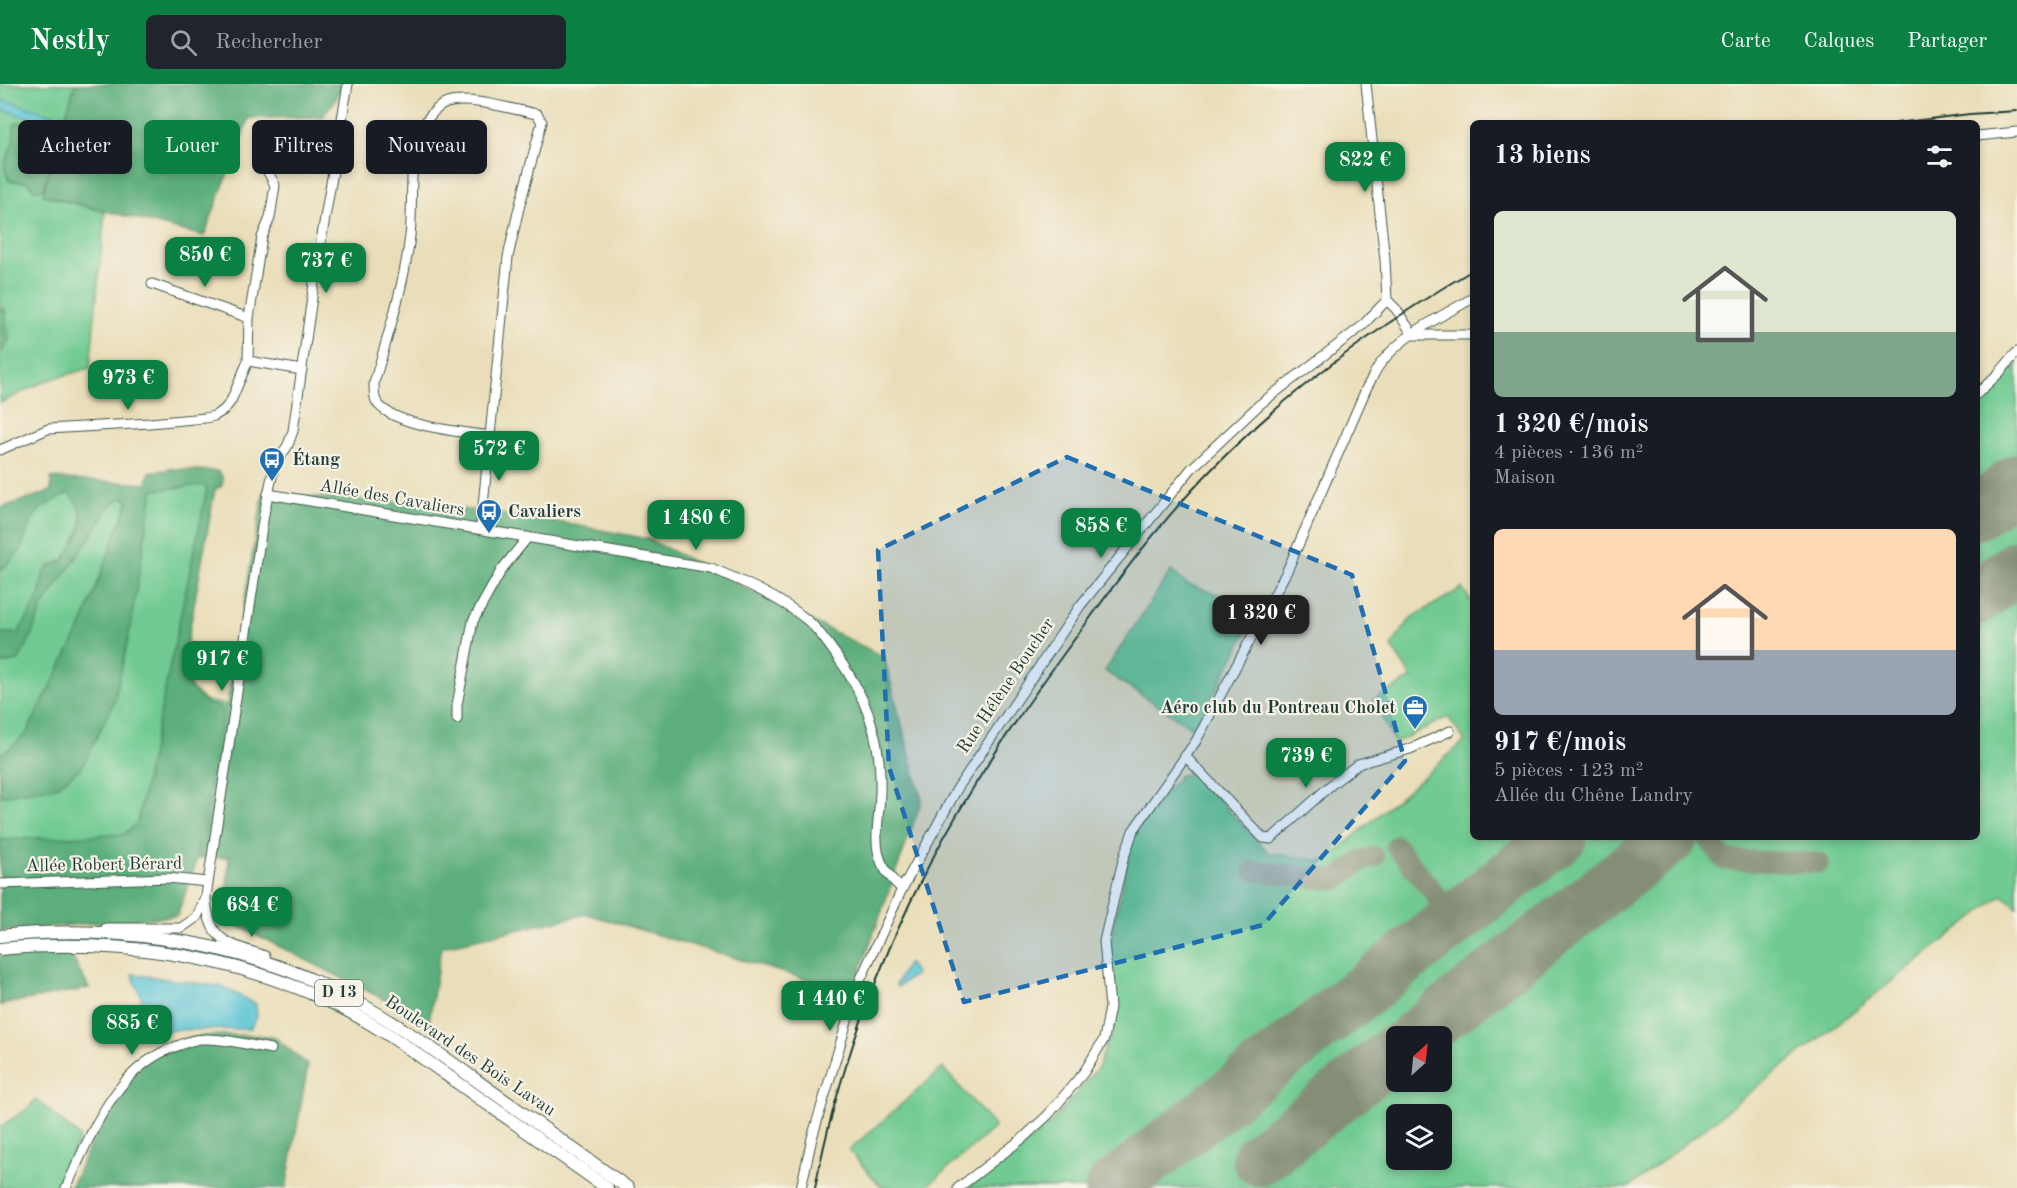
<!DOCTYPE html>
<html lang="fr">
<head>
<meta charset="utf-8">
<style>
	body { margin:0; font-family:"Old Standard TT",serif; background:#20242c; color:#f1f3f6; height:100vh; display:flex; flex-direction:column; font-size:22px; white-space:nowrap }
	* { box-sizing:border-box; margin:0 }
	p { font-size:20px; color:#9ea1a6 }
	.icon { flex:none; width:33px; height:33px; fill:none; stroke:currentColor; stroke-width:2; stroke-linecap:round; stroke-linejoin:round }
	.map { position:relative; flex:1; overflow:hidden }
	.drawer { position:absolute; left:1470px; top:36px; width:510px; height:720px; display:flex; flex-direction:column; background:#171b24; border-radius:9px; box-shadow:0 3px 9px #0003 }
	.drawer>* { flex:none }
	.guide { position:absolute; left:18px; top:36px; width:570px; height:54px; display:flex; gap:12px }
	.needle { width:39px; rotate:27deg }
	.controls { position:absolute; left:1386px; top:942px; display:grid; gap:12px }
	.controls a { display:grid; place-items:center; width:66px; height:66px; border-radius:9px; background:#171b24; box-shadow:0 3px 9px #0003; font-size:30px }
	.price { position:absolute; translate:-50% -51px; padding:0 14px; border-radius:12px; background:#0b8043; color:#fff; font-size:20px; line-height:39px; filter:drop-shadow(0 2px 3px #0008) }
	.price::after { content:''; position:absolute; left:50%; top:36px; width:18px; height:14px; margin-left:-9px; background:inherit; clip-path:polygon(0 0,100% 0,50% 100%) }
	.price.on { background:#222; color:#fff }
	ul { padding:0; list-style:none }
	li { display:grid; align-content:center; gap:12px; height:318px; padding:0 24px }
	li span { display:grid; place-items:center; height:186px; border-radius:9px; color:#555 }
	li>.icon { margin-inline-start:auto }
	span .icon { width:108px; height:108px; fill:#fffc; stroke-width:1 }
	li b { font-size:26px }
	h2 { display:flex; justify-content:space-between; align-items:center; height:72px; padding:0 24px; font-size:26px }
	.pill { padding:0 21px; border-radius:9px; background:#171b24; box-shadow:0 3px 9px #0003; font-size:21px; line-height:54px }
	.pill.on { background:#0b8043; color:#fff }
	header { display:flex; align-items:center; gap:36px; box-sizing:border-box; height:84px; padding:0 30px; background:#0b8043; color:#fff }
	header strong { font-size:28px }
	nav { display:flex; gap:33px; margin-inline-start:auto; font-size:21px }
	.search { width:420px; height:54px; background:#20242c; display:flex; align-items:center; gap:15px; box-sizing:border-box; padding:0 21px; border-radius:9px; color:#9ea1a6; font-size:22px }
	.map>svg:first-child { display:block }
</style>
</head>
<body>
<header>
<strong>Nestly</strong>
<div class="search"><svg class="icon" aria-label="search" viewBox="0 0 24 24"><circle cx="10" cy="10" r="6"/><path d="M15 15l6 6"/></svg>Rechercher</div>
<nav><a>Carte</a><a>Calques</a><a>Partager</a></nav>
</header>
<div class="map">
<svg width="2017" height="1104" viewBox="0 0 2017 1104">
	<rect width="100%" height="100%" fill="#f7f3e8"/>
	<filter id="ink" filterUnits="userSpaceOnUse"><feTurbulence type="fractalNoise" baseFrequency=".0167" numOctaves="2"/><feDisplacementMap in="SourceGraphic" scale="12" xChannelSelector="R" yChannelSelector="G"/><feConvolveMatrix kernelMatrix="1 2 1 2 8 2 1 2 1" color-interpolation-filters="sRGB"/></filter>
	<filter id="wash" filterUnits="userSpaceOnUse"><feTurbulence type="fractalNoise" baseFrequency=".008" numOctaves="4" result="noise"/><feDisplacementMap in="SourceGraphic" scale="24" xChannelSelector="R" yChannelSelector="G"/><feGaussianBlur stdDeviation="1.35" result="paint"/><feColorMatrix in="noise" values="0 0 0 0 0 0 0 0 0 0 0 0 0 0 0 0 0 1.4 0 .05"/><feComposite in="paint" operator="in"/></filter>
	<g filter="url(#wash)">
		<rect width="100%" height="100%" fill="#eadeba"/>
		<g fill="#70ca91" stroke="#488462" stroke-width="1.5" fill-rule="evenodd">
			<polygon points="0,0 75,0 43,111 105,128 90,284 45,297 0,319"/>
			<path d="M2017,279V823L2002,811L1628,1104H968L1050,1040L1099,982L1116,928L1109,863L1132,756L1146,733L1180,691L1194,690L1269,769L1325,777L1465,657L1448,633L1395,659L1373,616L1412,594L1391,562L1411,534L1462,504L1473,520V753H1977V316L2003,297ZM1396,952H1442V998H1396ZM1396,1030H1442V1076H1396Z"/>
			<polygon points="208,398 174,611 227,621 200,774 0,779 0,431 59,409"/>
			<polygon points="1171,487 1187,500 1228,514 1256,530 1195,646 1105,587"/>
			<polygon points="943,984 995,1043 925,1104 882,1104 849,1066"/>
			<polygon points="35,1015 80,1053 58,1104 0,1104 0,1043 30,1023"/>
		</g>
		<g fill="#5cae7b" stroke="#3e7658" stroke-width="1.5">
			<path d="M75,0H346L323,33L249,34L204,152L43,111L50,84L43,105L35,107L27,98L9,97C0,78 7,78 12,61C14,54 14,47 14,41L18,38L51,45L60,51Z"/>
			<polygon points="0,224 5,226 9,255 0,270"/>
			<path d="M171,385L217,387C224,392 224,396 221,403L215,405L183,582L190,603L207,620L223,624L195,782L177,832L0,847V756L124,750L137,739L207,405L204,401L153,406L128,556L114,618L82,683L56,703L0,712V669H4L26,650L82,541L128,418L125,414L118,415L110,422L93,449L43,522L29,557L18,577L0,580V549H18C25,538 32,527 38,515C46,496 35,485 63,477C77,454 94,432 68,409L44,422L35,431L29,441L21,466L0,487V424L51,407V394L147,400L149,389Z"/>
			<polygon points="263,410 418,419 564,439 648,455 884,573 922,716 852,909 587,830 441,863 429,938 225,835 229,773 200,774"/>
			<polygon points="70,869 89,904 0,921 0,872"/>
			<path d="M225,951L273,952L308,981L286,1104H70C87,1067 103,1032 127,999C137,986 147,971 162,963C183,952 203,952 225,951Z"/>
		</g>
		<g fill="#59c4d4" stroke="#3c8084" stroke-width="1.5">
			<polygon points="0,15 62,33 60,43 0,25"/>
			<polygon points="907,880 909,880 916,890 897,903 896,900"/>
			<polygon points="132,890 223,903 256,920 257,933 250,945 175,946 155,949"/>
		</g>
		<g fill="none" stroke-linecap="round" stroke-linejoin="round">
			<g stroke="#848e77" stroke-width="21">
				<polyline points="1707,753 1725,776 1819,779"/>
				<polyline points="1396,762 1443,820 1459,825 1474,820"/>
				<polyline points="1254,787 1336,796 1361,777 1374,773"/>
				<path d="M1432,853C1443,841 1445,830 1438,816"/>
			</g>
			<g stroke="#848e77" stroke-width="54">
				<polyline points="1977,429 2017,397"/>
				<polyline points="1977,514 2017,483"/>
				<polyline points="1416,952 1671,753"/>
				<polyline points="1259,1075 1396,967"/>
				<polyline points="1112,1104 1560,753"/>
			</g>
		</g>
	</g>
	<g filter="url(#ink)">
		<g fill="none" stroke-linecap="round" stroke-linejoin="round">
			<defs>
				<g id="minor">
					<polyline points="1366,0 1385,176 1387,216 1396,225 1413,251 1473,251"/>
					<polyline points="1977,52 2017,48"/>
					<polyline points="152,200 249,234"/>
					<polyline points="248,277 302,286"/>
					<polyline points="1977,310 1999,289 2017,268"/>
					<polyline points="0,366 48,345 150,339 205,334 214,332 224,326 231,317 248,277 249,234 262,153 270,134 275,101 268,88"/>
					<path d="M268,410L711,484C744,498 779,513 807,536C817,544 826,557 834,568C866,611 882,654 880,708C879,750 866,773 902,805"/>
					<path d="M482,445L481,441L508,173L518,128L542,38L537,30C513,26 471,12 447,19C434,23 423,40 418,52C409,77 413,125 410,152C404,202 388,251 374,299C374,304 374,313 376,317C390,342 464,348 490,352"/>
					<polyline points="457,635 457,621 473,537 502,485 528,453"/>
					<polyline points="1185,672 1263,754 1271,755 1332,700 1358,680 1410,665 1450,647"/>
					<polyline points="0,800 167,794 208,798"/>
					<polyline points="106,844 181,844 197,833 205,814"/>
					<path d="M265,872C227,859 208,858 206,812L264,430L274,383L288,361L293,347L315,192L348,0"/>
					<path d="M66,1104C92,1048 116,981 180,961C187,958 195,955 203,955C225,954 249,961 271,965"/>
					<polyline points="801,1104 812,1054 858,901 902,805 957,705 1080,522 1191,385 1259,321 1361,243 1387,216"/>
					<path d="M958,1104L1023,1054L1048,1031L1084,988L1104,955L1110,923L1104,857L1123,776L1133,747L1196,657L1287,487L1367,303C1372,295 1375,286 1381,279C1403,250 1442,232 1473,214"/>
				</g>
				<g id="major">
					<path d="M0,852C107,841 220,854 319,899C377,925 429,962 480,999C530,1034 579,1069 628,1104"/>
					<path d="M0,865C108,855 215,868 315,911C367,933 413,967 458,999C508,1034 557,1069 607,1104"/>
				</g>
			</defs>
			<use href="#minor" stroke="#3d5548" stroke-width="11"/>
			<use href="#major" stroke="#3d5548" stroke-width="14"/>
			<use href="#minor" stroke="#fff" stroke-width="9"/>
			<use href="#major" stroke="#fff" stroke-width="12"/>
			<g stroke="#1f3d34" stroke-width="2">
				<polyline points="1896,39 1970,30 2017,27"/>
				<path d="M815,1104C836,995 878,878 929,781C973,697 1028,617 1085,541C1129,480 1176,419 1230,367C1303,296 1386,237 1473,186"/>
			</g>
		</g>
	</g>
	<path fill="#1f6fb2" fill-opacity="0.2" stroke="#1f6fb2" stroke-width="4.5" stroke-dasharray="12 8" stroke-linejoin="round" d="M1067,373L1352,491L1405,677L1263,841L964,918L889,683L878,466Z"/>
	<defs>
		<symbol id="bus-pin" viewBox="-11 -11 22 30"><path d="M0 17L-7.5 6A9.5 9.5 0 1 1 7.5 6Z" fill="#1f6fb2" stroke="#f7f3e8"/><path d="M-5-6H5V4H4V6H2V4H-2V6H-4V4H-5ZM-3.5-4V0h7V-4ZM-3.5 1.2v1.5H-2V1.2ZM2 1.2v1.5H3.5V1.2Z" fill="#fff"/></symbol>
		<symbol id="office-pin" viewBox="-11 -11 22 30"><path d="M0 17L-7.5 6A9.5 9.5 0 1 1 7.5 6Z" fill="#1f6fb2" stroke="#f7f3e8"/><path d="M-6-3h4V-5.5h4V-3h4V5H-6ZM-1-4.5V-3h2v-1.5ZM-6 0V1H6V0Z" fill="#fff"/></symbol>
	</defs>
	<g fill-rule="evenodd">
		<use href="#bus-pin" x="257" y="361" width="30" height="40"/>
		<use href="#bus-pin" x="474" y="413" width="30" height="40"/>
		<use href="#office-pin" x="1400" y="609" width="30" height="40"/>
	</g>
	<g text-anchor="middle" dominant-baseline="central" stroke-width="4.5" stroke-linejoin="round" paint-order="stroke">
		<rect fill="#f7f3e8" stroke="#60746a" stroke-width="1.5" x="315" y="896" width="48" height="26" rx="4.5"/>
		<g font-size="16" font-weight="bold" fill="#1f3d34">
			<text x="339" y="909">D 13</text>
		</g>
		<g font-size="18" font-weight="bold" fill="#1f3d34" stroke="#f7f3e8" text-anchor="start">
			<text x="292" y="376">Étang</text>
			<text x="508" y="428">Cavaliers</text>
			<text x="1396" y="624" text-anchor="end">Aéro club du Pontreau Cholet</text>
		</g>
		<g font-size="18" fill="#1f3d34" stroke="#f7f3e8">
			<text transform="translate(392 414) rotate(10)">Allée des Cavaliers</text>
			<text transform="translate(1006 602) rotate(-56)">Rue Hélène Boucher</text>
			<text transform="translate(104 781) rotate(-1)">Allée Robert Bérard</text>
			<text transform="translate(470 972) rotate(34)">Boulevard des Bois Lavau</text>
		</g>
	</g>
</svg>
<div class="controls">
<a><svg class="needle" viewBox="-14 -14 28 28"><path d="M0-13l5 13h-10z" fill="#e53935"/><path d="M0 13l5-13h-10z" fill="#9ea1a6"/></svg></a>
<a><svg class="icon" aria-label="layers" viewBox="0 0 24 24"><path d="M12 4l9 5-9 5-9-5zM3 14l9 5 9-5"/></svg></a>
</div>
<b class="price" style="left:1365px;top:109px">822 €</b>
<b class="price" style="left:205px;top:204px">850 €</b>
<b class="price" style="left:326px;top:210px">737 €</b>
<b class="price" style="left:128px;top:327px">973 €</b>
<b class="price" style="left:499px;top:398px">572 €</b>
<b class="price" style="left:696px;top:467px">1 480 €</b>
<b class="price" style="left:1101px;top:475px">858 €</b>
<b class="price on" style="left:1261px;top:562px">1 320 €</b>
<b class="price" style="left:222px;top:608px">917 €</b>
<b class="price" style="left:1306px;top:705px">739 €</b>
<b class="price" style="left:252px;top:854px">684 €</b>
<b class="price" style="left:830px;top:948px">1 440 €</b>
<b class="price" style="left:132px;top:972px">885 €</b>
<div class="guide">
<a class="pill">Acheter</a>
<a class="pill on">Louer</a>
<a class="pill">Filtres</a>
<a class="pill">Nouveau</a>
</div>
<section class="drawer">
<h2>13 biens<svg class="icon" aria-label="filters" viewBox="0 0 24 24"><path d="M4 7h16M4 17h16"/><circle cx="9" cy="7" r="2"/><circle cx="15" cy="17" r="2"/></svg></h2>
<ul>
<li><span style="background:linear-gradient(#dfe7d0 65%,#7fa58c 0)"><svg class="icon" aria-label="home" viewBox="0 0 24 24"><path d="M3 11l9-7 9 7M6 9v11h12V9"/></svg></span><div><b>1 320 €/mois</b><p>4 pièces · 136 m²</p><p>Maison</p></div></li>
<li><span style="background:linear-gradient(#ffd9b3 65%,#9aa5b1 0)"><svg class="icon" aria-label="home" viewBox="0 0 24 24"><path d="M3 11l9-7 9 7M6 9v11h12V9"/></svg></span><div><b>917 €/mois</b><p>5 pièces · 123 m²</p><p>Allée du Chêne Landry</p></div></li>
</ul>
</section>
</div>
</body>
</html>
